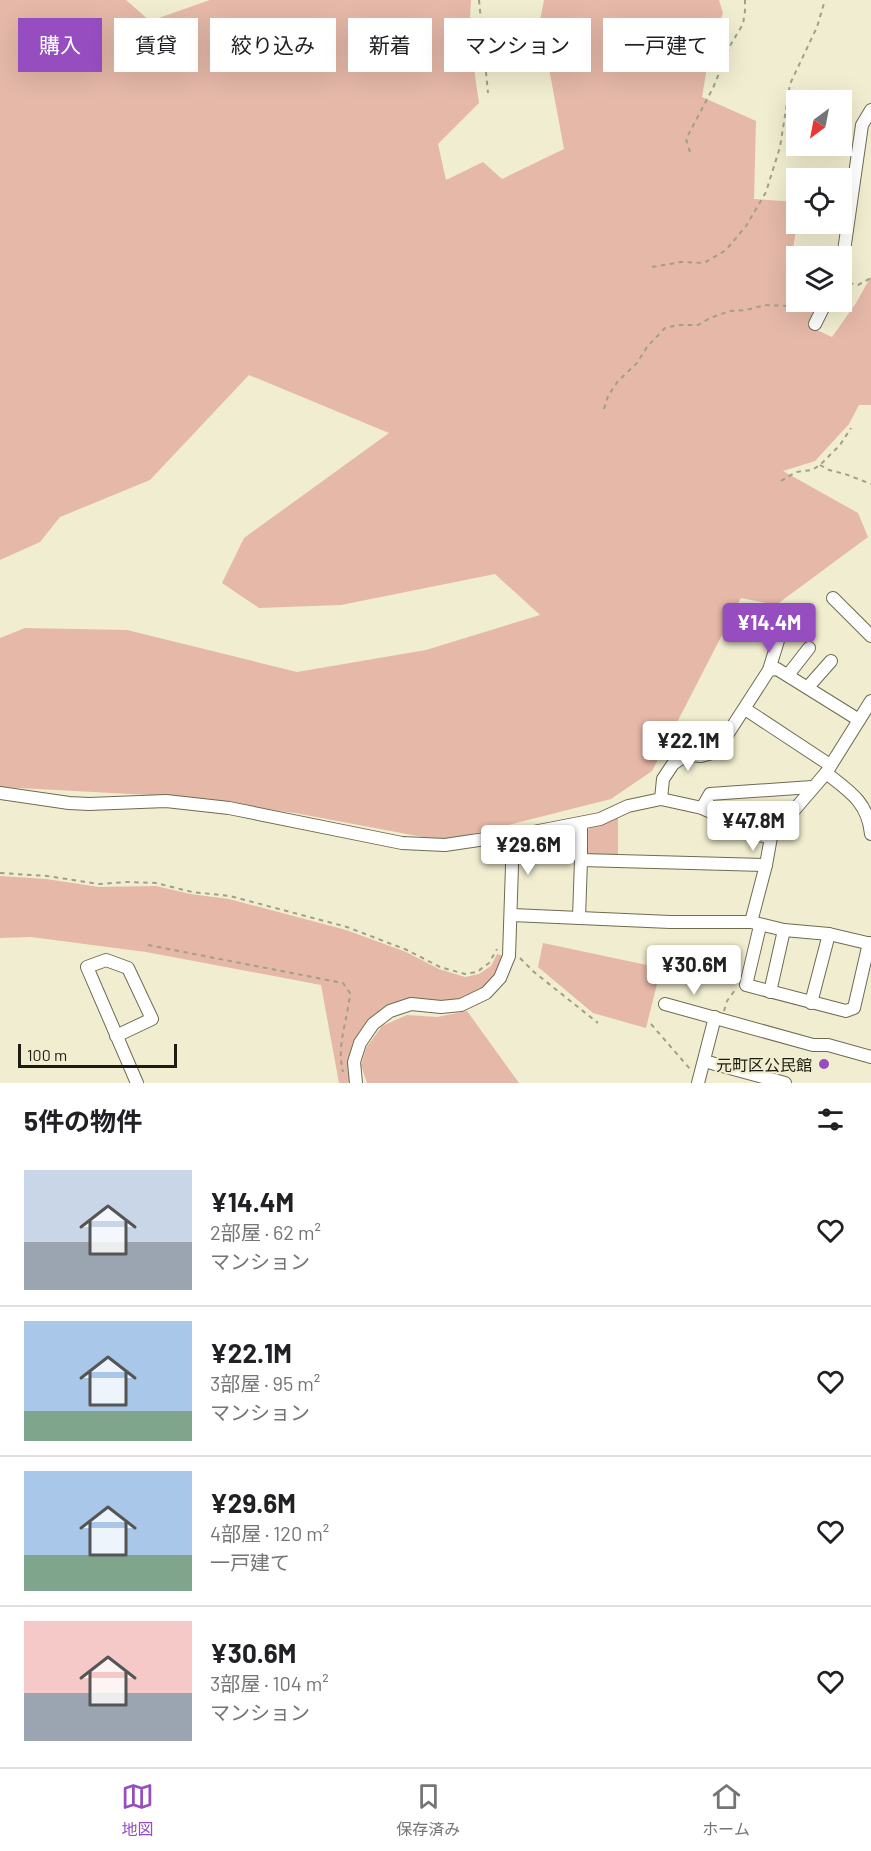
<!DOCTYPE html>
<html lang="ja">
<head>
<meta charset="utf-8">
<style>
	body { margin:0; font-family:Barlow,"Noto Sans JP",sans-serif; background:#f6f6f6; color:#202124; height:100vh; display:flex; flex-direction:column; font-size:22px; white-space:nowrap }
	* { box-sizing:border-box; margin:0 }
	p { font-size:20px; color:#757577 }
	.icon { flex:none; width:33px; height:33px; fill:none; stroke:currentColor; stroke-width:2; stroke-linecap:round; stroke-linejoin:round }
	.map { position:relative; height:1083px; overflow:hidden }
	.panel { display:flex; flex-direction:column; background:#fff; flex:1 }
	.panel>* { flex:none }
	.guide { position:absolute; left:18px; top:18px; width:836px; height:54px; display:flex; gap:12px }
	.needle { width:39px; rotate:212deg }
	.tools { position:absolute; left:786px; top:90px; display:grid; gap:12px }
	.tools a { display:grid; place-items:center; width:66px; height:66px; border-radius:0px; background:#fff; box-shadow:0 6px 24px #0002; font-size:30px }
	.scale { position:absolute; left:18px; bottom:15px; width:159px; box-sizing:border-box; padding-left:6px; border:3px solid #1e1c12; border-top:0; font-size:16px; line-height:21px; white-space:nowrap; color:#1e1c12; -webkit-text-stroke:4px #f1edd0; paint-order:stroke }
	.price { position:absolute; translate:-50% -51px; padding:0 14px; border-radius:6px; background:#fff; color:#222; font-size:20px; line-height:39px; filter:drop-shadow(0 2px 3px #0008) }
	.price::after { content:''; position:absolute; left:50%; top:36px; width:18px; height:14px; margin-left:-9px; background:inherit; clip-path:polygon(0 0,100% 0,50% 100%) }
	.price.current { background:#954dc0; color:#fff }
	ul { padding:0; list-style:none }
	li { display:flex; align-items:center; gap:18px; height:150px; padding:0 24px }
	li+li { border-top:2px solid #e0e0e0 }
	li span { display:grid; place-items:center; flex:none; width:168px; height:120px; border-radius:0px; color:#555 }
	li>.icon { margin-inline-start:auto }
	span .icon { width:72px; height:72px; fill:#fffc; stroke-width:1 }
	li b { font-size:26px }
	h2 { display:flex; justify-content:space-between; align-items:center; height:72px; padding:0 24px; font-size:26px }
	.pill { padding:0 21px; border-radius:0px; background:#fff; box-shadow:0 6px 24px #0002; font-size:21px; line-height:54px }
	.pill.current { background:#954dc0; color:#fff }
	.menu { display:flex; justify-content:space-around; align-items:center; height:84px; border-top:2px solid #e0e0e0; background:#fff; font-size:16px; color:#757577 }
	.menu a { display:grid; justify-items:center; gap:3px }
	.menu .current { color:#954dc0 }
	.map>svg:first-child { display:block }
</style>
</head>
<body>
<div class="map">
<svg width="871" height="1083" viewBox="0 0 871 1083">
	<rect width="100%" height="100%" fill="#f1edd0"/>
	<g fill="#e5b8a8">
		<polygon points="0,0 126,0 150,21 210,0 471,0 469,34 479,103 438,144 446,180 483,162 502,179 564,149 540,20 544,0 719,0 723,13 710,49 702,97 756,121 754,199 796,202 797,224 786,292 796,297 796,302 805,302 817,308 808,326 832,337 856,303 871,276 871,405 859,405 849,424 815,461 783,471 858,513 868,537 776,605 741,598 652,771 611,799 444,841 295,813 168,796 0,787 0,638 25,628 127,630 297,672 426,650 540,615 495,574 341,605 259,608 222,583 244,538 389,433 249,375 150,480 60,517 40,542 0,560"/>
		<polygon points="618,817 618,856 590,854 586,851 586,834 591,825 601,824"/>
		<polygon points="0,876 46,879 99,887 156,886 190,894 229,899 346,930 406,952 439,969 465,977 479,974 491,966 497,954 503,956 495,975 483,988 460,1001 412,999 369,1020 350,1080 348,1083 339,1083 321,985 146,952 31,937 0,938"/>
		<polygon points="543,943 661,968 646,1028 593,1013 538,967"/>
		<polygon points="467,1011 519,1083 367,1083 361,1065 366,1048 382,1026 407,1015 437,1017"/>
	</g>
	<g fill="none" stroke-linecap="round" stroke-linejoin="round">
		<defs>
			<g id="minor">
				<polyline points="842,265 862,125 871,110"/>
				<polyline points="815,324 826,302"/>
				<polyline points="833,598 871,636"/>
				<polyline points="769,670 784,621"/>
				<polyline points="788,675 809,648"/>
				<polyline points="808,687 831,661"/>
				<polyline points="745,709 830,765"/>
				<path d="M826,773C849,791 868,802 871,834"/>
				<polyline points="0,793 69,803 89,804 166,801 229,808 402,843 445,845 492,838 513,836 600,819 628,806 661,799 702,808 722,817 735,827 749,834 771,837 766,865 751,922"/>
				<polyline points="661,799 663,779 673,764 686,755 701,756 716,752 769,670 777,669 859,720"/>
				<polyline points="702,808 710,794 812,787"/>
				<polyline points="771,837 826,773 871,701"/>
				<polyline points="581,860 581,823"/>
				<polyline points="512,915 670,922 751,922 784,930 829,934 871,944"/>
				<polyline points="579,918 581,860 766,865"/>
				<polyline points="760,926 746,985 846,1011 854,1008 869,943"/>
				<polyline points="770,992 784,930"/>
				<polyline points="811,1003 829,934"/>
				<polyline points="665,1004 813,1045 828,1045 871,1057"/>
				<polyline points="116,1036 152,1019 128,968 106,960 87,967 137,1083"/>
				<polyline points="704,1061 785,1083"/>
				<polyline points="356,1083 354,1062 360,1043 373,1024 390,1011 411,1004 441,1007 461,1005 486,993 500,978 509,956 513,836"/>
				<polyline points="698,1083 715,1017"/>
			</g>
		</defs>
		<use href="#minor" stroke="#6f6b52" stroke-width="14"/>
		<g stroke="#a29f89" stroke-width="2" stroke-dasharray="4.5 4.5" stroke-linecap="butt">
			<polyline points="479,0 488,93"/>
			<polyline points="690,152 686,139 713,88 731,44 743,24 745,11 745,0"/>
			<polyline points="652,267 681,262 704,263 726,250 746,226 766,192 780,147 790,84 817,27 825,0"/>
			<polyline points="842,277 850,283 858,285 871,278"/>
			<polyline points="604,409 608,396 618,381 637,363 647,347 665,328 678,325 698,325 710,318 730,311 746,310 765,305 787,306 799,302 811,304"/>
			<polyline points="820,465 829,470 845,474 871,484"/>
			<polyline points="781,481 796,472 812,470 820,465 840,445 851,428"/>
			<polyline points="0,873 47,876 99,884 127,882 156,883 192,892 230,896 347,927 407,950 440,967 465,974 477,972 489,963 497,949"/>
			<path d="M148,945L343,983L350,993C348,1019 336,1046 343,1072"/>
			<polyline points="520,958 534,972 598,1023"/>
			<polyline points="724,1011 727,1001 735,990"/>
			<polyline points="651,1024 690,1069"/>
		</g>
		<use href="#minor" stroke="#fff" stroke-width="12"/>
	</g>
	<circle fill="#954dc0" stroke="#f1edd0" stroke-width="2" cx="824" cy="1064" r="6"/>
	<g text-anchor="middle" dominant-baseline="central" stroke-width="4.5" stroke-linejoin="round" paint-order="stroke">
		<g font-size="16" fill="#1e1c12" stroke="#f1edd0" text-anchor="end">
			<text x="812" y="1064">元町区公民館</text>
		</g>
	</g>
</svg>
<div class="tools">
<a><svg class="needle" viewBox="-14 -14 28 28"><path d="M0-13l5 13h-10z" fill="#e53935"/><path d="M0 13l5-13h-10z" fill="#757577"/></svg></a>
<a><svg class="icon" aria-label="locate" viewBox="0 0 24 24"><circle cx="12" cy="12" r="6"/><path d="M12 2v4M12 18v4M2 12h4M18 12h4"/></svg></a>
<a><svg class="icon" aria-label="layers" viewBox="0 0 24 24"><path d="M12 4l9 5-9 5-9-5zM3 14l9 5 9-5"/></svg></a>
</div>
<div class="scale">100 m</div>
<b class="price current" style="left:769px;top:654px">¥14.4M</b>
<b class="price" style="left:688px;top:772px">¥22.1M</b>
<b class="price" style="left:753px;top:852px">¥47.8M</b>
<b class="price" style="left:528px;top:876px">¥29.6M</b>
<b class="price" style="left:694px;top:996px">¥30.6M</b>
<div class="guide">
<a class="pill current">購入</a>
<a class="pill">賃貸</a>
<a class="pill">絞り込み</a>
<a class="pill">新着</a>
<a class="pill">マンション</a>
<a class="pill">一戸建て</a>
</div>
</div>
<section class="panel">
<h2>5件の物件<svg class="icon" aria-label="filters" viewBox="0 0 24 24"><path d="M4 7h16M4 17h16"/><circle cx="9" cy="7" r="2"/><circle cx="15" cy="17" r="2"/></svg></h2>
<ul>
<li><span style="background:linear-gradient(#c9d6e8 60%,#9aa5b1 0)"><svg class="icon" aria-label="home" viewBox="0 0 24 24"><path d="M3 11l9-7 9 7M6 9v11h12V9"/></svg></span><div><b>¥14.4M</b><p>2部屋 · 62 m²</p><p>マンション</p></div><svg class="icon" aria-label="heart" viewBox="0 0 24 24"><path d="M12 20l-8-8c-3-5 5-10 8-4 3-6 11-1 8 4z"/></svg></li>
<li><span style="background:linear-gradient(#a9c7e8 75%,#7fa58c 0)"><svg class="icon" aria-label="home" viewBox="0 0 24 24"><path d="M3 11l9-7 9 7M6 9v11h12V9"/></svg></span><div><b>¥22.1M</b><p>3部屋 · 95 m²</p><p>マンション</p></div><svg class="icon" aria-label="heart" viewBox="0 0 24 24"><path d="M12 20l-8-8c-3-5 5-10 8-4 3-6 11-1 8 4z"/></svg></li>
<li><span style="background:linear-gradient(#a9c7e8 70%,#7fa58c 0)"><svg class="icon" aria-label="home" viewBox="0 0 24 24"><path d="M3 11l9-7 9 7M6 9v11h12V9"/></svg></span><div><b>¥29.6M</b><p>4部屋 · 120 m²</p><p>一戸建て</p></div><svg class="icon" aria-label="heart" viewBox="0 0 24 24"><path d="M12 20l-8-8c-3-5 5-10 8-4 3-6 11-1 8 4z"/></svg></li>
<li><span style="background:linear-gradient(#f6c9c9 60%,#9aa5b1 0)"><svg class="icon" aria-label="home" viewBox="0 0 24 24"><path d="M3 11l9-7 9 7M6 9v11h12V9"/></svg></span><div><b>¥30.6M</b><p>3部屋 · 104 m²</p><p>マンション</p></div><svg class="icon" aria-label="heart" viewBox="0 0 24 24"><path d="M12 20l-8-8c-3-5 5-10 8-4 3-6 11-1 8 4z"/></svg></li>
</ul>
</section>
<nav class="menu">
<a class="current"><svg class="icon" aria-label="map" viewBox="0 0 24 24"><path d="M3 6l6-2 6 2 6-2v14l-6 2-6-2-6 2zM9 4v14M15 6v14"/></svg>地図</a>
<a><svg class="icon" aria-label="saved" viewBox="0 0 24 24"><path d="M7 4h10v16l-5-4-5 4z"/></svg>保存済み</a>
<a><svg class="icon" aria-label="home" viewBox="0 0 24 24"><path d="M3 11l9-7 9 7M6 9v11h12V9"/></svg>ホーム</a>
</nav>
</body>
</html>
